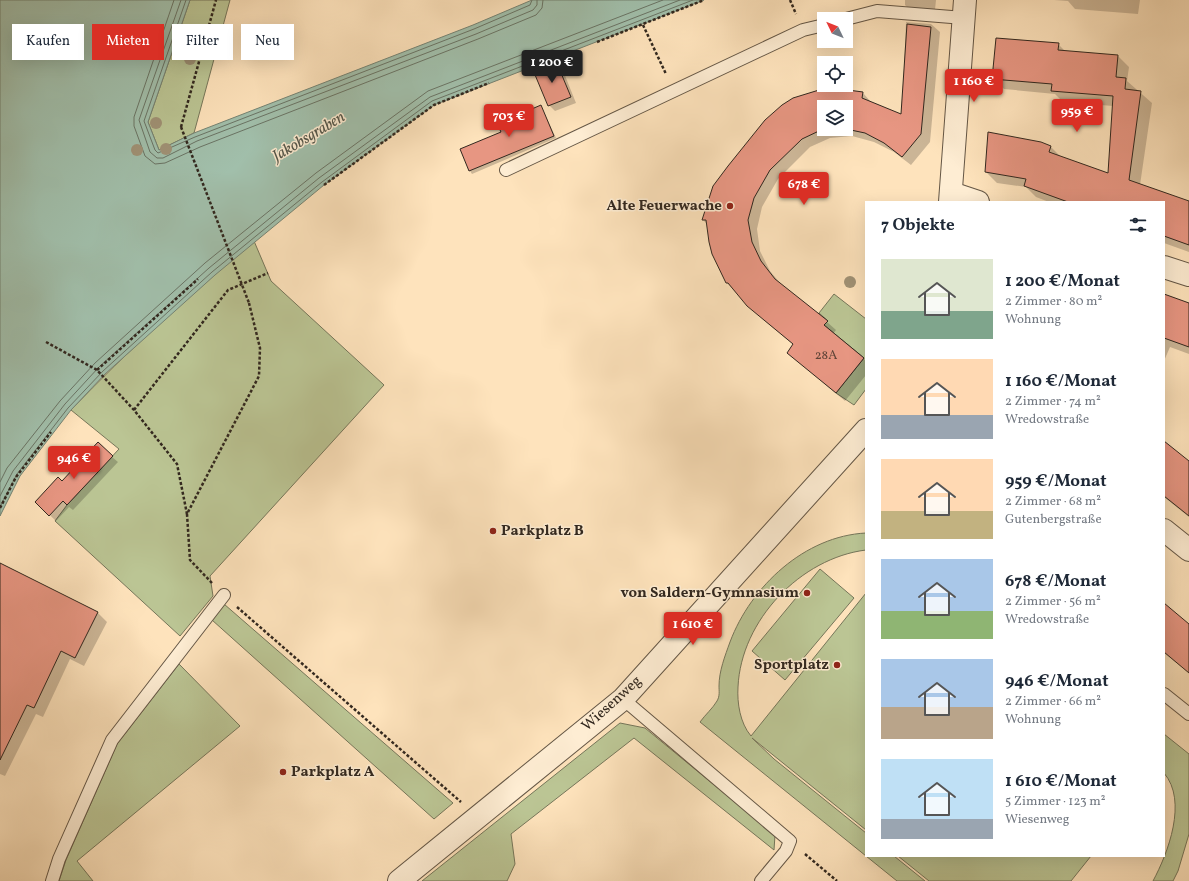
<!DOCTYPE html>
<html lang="de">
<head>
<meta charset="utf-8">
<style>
	body { margin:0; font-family:Vollkorn,serif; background:#f6f6f7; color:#1f2937; height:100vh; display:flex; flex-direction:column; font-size:15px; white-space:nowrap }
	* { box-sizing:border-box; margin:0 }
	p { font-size:13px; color:#747a83 }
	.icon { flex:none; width:22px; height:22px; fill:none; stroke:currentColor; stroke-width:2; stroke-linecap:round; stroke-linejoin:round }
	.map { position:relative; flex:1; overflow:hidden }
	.sheet { position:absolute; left:865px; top:201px; width:300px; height:656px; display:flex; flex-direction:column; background:#fff; border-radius:0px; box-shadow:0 4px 16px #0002 }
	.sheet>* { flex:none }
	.hud { position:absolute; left:12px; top:24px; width:380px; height:36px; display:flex; gap:8px }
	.needle { width:26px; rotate:313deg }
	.controls { position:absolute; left:817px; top:12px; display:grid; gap:8px }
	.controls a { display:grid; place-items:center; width:36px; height:36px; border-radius:0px; background:#fff; box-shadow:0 4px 16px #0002; font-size:20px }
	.price { position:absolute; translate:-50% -34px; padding:0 9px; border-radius:4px; background:#d93025; color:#fff; font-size:13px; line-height:26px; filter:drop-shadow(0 1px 2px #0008) }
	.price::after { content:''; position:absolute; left:50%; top:24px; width:12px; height:9px; margin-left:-6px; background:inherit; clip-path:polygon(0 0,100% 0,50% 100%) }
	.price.selected { background:#222; color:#fff }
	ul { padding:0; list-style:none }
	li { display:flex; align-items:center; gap:12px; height:100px; padding:0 16px }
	li span { display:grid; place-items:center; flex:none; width:112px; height:80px; border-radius:0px; color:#555 }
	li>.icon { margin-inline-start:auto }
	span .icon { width:48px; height:48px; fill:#fffc; stroke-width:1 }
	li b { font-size:17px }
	h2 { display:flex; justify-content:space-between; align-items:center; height:48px; padding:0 16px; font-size:17px }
	.pill { padding:0 14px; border-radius:0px; background:#fff; box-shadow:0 4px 16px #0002; font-size:14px; line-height:36px }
	.pill.selected { background:#d93025; color:#fff }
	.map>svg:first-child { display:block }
</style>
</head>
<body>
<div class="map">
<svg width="1189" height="881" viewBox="0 0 1189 881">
	<rect width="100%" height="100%" fill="#fee3bc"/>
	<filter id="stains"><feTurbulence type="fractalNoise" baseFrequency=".005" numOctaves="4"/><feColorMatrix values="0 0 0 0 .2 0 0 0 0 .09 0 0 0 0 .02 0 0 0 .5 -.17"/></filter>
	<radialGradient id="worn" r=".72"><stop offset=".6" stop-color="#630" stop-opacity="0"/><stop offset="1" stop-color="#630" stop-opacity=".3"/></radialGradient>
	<g fill="#bbc594" stroke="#76765a">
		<polygon points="190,0 230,0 194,133 159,150 148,122"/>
		<path d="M254,241L271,281L384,385L210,576L213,596L180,636L55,521L67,505L119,449L71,410C128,350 191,294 254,241Z"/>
		<polygon points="834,294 866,319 866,389 854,405 836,393 864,358 824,325 828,321 819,313"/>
		<path d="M866,533V550C801,558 741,620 738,687C737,703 740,723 751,736L866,593V830L752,738L774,759L866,833V856L700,722C705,715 713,708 717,701C720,696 719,691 719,686C719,671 725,656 730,642C751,586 805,536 866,533Z"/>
		<polygon points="820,569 854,598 785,680 752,651"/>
		<polygon points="224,604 453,803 434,819 212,620"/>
		<polygon points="179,664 240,726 77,861 93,881 59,881 66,860 117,744"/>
		<polygon points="620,723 645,728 775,835 774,850 634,738 511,834 515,864 507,881 422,881"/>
		<path d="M1164,734L1189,754V834L1178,871L1173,881H1153C1168,853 1188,801 1164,773Z"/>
		<polygon points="866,856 894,856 925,881 897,881"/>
		<polygon points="898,856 1091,856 1071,881 929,881"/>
	</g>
	<polygon fill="#a1bfab" stroke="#758373" points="0,0 190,0 148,122 159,150 194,133 473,25 532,0 704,0 434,105 324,185 215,275 105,374 71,410 20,476 0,516"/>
	<g fill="#0003" fill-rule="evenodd">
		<polygon points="905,0 936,0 935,10 908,8 905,5"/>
		<polygon points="1054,0 1140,0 1138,14 1075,9 1068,1"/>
		<path d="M906,22L931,24L940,32L930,142L911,165L894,152L874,142L852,136L830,138L810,147L778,179L762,207L757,229L760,251L770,271L780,283L827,322L836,330L833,334L866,361V375L845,401L788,353L794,345L757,314L726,282L717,264L710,241L708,225L703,220L820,91L833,90L863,93L871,102L902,115ZM824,107H846V129H824Z"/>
		<polygon points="1058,44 1066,52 1118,56 1129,67 1127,81 1152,103 1140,185 1189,202 1189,252 1164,243 1164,202 1049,202 1036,197 1026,187 997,183 986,172 1040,143 1051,147 1062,158 1109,174 1113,106 1063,102 1055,94 1004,89 993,78"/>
		<polygon points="556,62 562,68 576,103 555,111 549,105"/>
		<polygon points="541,106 556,138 472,174 470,171 461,150 502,133"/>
		<polygon points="1164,295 1189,304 1189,354 1170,347 1164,361"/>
		<polygon points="1164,443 1189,463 1189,517 1164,497"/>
		<polygon points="112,457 118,462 73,510 69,507 56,521 36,502 62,482"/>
		<polygon points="0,564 98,613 107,622 84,666 70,659 43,717 36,714 5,776 0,774"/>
		<polygon points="1164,605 1189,625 1189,673 1164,653"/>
	</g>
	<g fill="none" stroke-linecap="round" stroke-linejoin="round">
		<g stroke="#6a7465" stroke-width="1">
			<polyline points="174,0 134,117 134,126 145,156 155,164 165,163 200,147 478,39 536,15 542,8 543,0"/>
			<polyline points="181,0 139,120 150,152 157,158 163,158 197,141 476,34 533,10 537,5 537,0"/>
			<polyline points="186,0 144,121 155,150 158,153 195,137 474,29 530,5 532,0"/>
			<polyline points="0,482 7,468 60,401 95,363 205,263 316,173 428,91 663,0"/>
			<polyline points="0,496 13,471 65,404 99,367 209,268 319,178 430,97 680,0"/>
			<polyline points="0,507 17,474 68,408 103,371 212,272 322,182 432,101 693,0"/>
		</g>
	</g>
	<g fill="#e79682" stroke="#32281f">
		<polygon points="907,24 931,27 921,134 902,157 884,143 865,133 846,129 846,107 824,107 824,129 829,129 821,130 802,139 770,170 754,198 748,220 752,242 761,261 775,279 828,321 824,325 864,358 836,393 787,353 793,344 747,306 728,283 726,283 712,254 709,242 706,220 702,220 713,186 728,166 765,120 782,105 793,98 819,90 848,90 863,92 862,98 901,114"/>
		<polygon points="996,38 1059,43 1058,50 1118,55 1116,77 1126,78 1125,89 1141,91 1129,180 1189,201 1189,245 1164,236 1164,202 1068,202 1024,186 1026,179 985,172 988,132 1041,142 1051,146 1049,152 1108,173 1113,96 1051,91 1052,84 992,79"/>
		<polygon points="556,61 571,97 548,106 533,70"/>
		<polygon points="541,105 554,136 469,171 460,149 501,132 497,124"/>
		<polygon points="1164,294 1189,303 1189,347 1164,338"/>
		<polygon points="1164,441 1189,461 1189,516 1164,496"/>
		<polygon points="98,442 113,456 67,505 63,501 49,516 35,502 58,477 62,481"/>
		<polygon points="0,563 98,612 75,658 61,651 34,708 27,705 0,760"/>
		<polygon points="1164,603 1189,624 1189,673 1164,652"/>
	</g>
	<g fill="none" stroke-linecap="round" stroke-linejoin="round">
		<defs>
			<g id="service">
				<polyline points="846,19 877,11 964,18"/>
				<polyline points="506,170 803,30 824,25"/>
				<polyline points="1164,694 1189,714"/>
				<polyline points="623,699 790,841 786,851 761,881"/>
				<polyline points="52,881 59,859 112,740 224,595"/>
			</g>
			<g id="minor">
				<polyline points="951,193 978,202"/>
				<polyline points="950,202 965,0"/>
				<polyline points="1164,267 1189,275"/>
				<polyline points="1164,530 1189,550"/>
				<polyline points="399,881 623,699 866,430"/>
			</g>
		</defs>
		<use href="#service" stroke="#655746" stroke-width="14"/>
		<use href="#minor" stroke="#655746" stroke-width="24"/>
		<g stroke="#32281f" stroke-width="2.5" stroke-dasharray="3 2" stroke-linecap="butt">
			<polyline points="790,0 796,14"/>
			<polyline points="643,25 666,74"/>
			<polyline points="597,42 704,0"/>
			<polyline points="181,127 216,0"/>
			<polyline points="324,185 434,105 489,83"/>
			<polyline points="46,342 97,370 134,410 177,464 187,514"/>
			<polyline points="97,370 198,279"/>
			<polyline points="134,410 228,290 268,273"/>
			<polyline points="0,508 16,477 51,432"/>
			<polyline points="212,583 190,560 187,514 259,376 260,348 249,303"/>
			<polyline points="237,607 461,802"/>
			<polyline points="805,854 837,881"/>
		</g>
		<use href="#service" stroke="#feedd3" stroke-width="12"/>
		<use href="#minor" stroke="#feedd3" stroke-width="22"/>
		<polyline stroke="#32281f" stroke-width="2.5" stroke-dasharray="3 2" stroke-linecap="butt" points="181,127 249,303"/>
	</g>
	<g fill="#a09276">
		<circle cx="190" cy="59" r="6"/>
		<circle cx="156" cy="123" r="6"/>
		<circle cx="166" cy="149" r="6"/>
		<circle cx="137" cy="150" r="6"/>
		<circle cx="850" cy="282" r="6"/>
	</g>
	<g fill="#8f2418" stroke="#feedd3" stroke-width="1.5">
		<circle cx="730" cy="206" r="4"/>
		<circle cx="493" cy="531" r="4"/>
		<circle cx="807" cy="593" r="4"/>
		<circle cx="837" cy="665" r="4"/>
		<circle cx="283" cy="772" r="4"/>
	</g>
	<g text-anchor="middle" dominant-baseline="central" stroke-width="3" stroke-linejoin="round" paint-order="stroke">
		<g font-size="13" fill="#5f4438">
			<text x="826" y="356">28A</text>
		</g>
		<g font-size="15" font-weight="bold" fill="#32281f" stroke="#feedd3" text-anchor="end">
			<text x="722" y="206">Alte Feuerwache</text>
			<text x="501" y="531" text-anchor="start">Parkplatz B</text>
			<text x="799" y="593">von Saldern-Gymnasium</text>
			<text x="829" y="665">Sportplatz</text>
			<text x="291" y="772" text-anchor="start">Parkplatz A</text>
		</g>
		<g font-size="15" fill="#32281f" stroke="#feedd3">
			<text transform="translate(612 704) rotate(-42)">Wiesenweg</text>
		</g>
		<g font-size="16" font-style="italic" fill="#535549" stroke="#feedd3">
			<text transform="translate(309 137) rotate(-31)">Jakobsgraben</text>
		</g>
	</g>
	<rect width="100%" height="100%" filter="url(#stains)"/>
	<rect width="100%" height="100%" fill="url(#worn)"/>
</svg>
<div class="controls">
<a><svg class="needle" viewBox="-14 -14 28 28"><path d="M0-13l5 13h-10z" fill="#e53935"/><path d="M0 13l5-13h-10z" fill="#747a83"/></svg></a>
<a><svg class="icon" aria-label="locate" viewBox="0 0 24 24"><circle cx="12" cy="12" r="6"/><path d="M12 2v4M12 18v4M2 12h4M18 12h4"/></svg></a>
<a><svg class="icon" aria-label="layers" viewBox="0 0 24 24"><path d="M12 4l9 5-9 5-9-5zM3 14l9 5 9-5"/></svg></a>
</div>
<b class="price selected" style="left:552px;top:84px">1 200 €</b>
<b class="price" style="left:974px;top:103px">1 160 €</b>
<b class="price" style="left:1077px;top:133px">959 €</b>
<b class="price" style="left:509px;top:138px">703 €</b>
<b class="price" style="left:804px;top:206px">678 €</b>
<b class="price" style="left:74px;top:480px">946 €</b>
<b class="price" style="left:693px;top:646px">1 610 €</b>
<div class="hud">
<a class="pill">Kaufen</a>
<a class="pill selected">Mieten</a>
<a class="pill">Filter</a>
<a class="pill">Neu</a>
</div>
<section class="sheet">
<h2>7 Objekte<svg class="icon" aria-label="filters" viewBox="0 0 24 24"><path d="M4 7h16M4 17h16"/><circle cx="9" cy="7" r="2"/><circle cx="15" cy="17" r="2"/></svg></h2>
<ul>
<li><span style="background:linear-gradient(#dfe7d0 65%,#7fa58c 0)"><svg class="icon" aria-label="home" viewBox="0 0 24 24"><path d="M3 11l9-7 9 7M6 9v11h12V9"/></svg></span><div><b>1 200 €/Monat</b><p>2 Zimmer · 80 m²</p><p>Wohnung</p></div></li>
<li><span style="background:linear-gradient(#ffd9b3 70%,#9aa5b1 0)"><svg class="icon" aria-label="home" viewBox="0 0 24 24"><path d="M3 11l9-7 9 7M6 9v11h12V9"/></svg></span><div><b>1 160 €/Monat</b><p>2 Zimmer · 74 m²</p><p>Wredowstraße</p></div></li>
<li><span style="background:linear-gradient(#ffd9b3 65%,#c2b280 0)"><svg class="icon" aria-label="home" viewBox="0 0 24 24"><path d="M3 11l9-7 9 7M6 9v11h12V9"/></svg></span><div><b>959 €/Monat</b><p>2 Zimmer · 68 m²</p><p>Gutenbergstraße</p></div></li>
<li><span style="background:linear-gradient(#a9c7e8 65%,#8fb573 0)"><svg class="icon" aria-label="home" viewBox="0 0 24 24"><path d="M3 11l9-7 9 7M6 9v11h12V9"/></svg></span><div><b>678 €/Monat</b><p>2 Zimmer · 56 m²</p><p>Wredowstraße</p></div></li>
<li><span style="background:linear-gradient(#a9c7e8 60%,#b9a48a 0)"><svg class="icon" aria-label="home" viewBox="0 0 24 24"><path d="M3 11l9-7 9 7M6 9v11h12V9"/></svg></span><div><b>946 €/Monat</b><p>2 Zimmer · 66 m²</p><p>Wohnung</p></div></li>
<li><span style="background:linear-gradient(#bfe0f5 75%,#9aa5b1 0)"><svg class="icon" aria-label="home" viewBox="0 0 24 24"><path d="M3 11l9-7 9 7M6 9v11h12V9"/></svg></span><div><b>1 610 €/Monat</b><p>5 Zimmer · 123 m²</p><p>Wiesenweg</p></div></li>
</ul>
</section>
</div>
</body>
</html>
